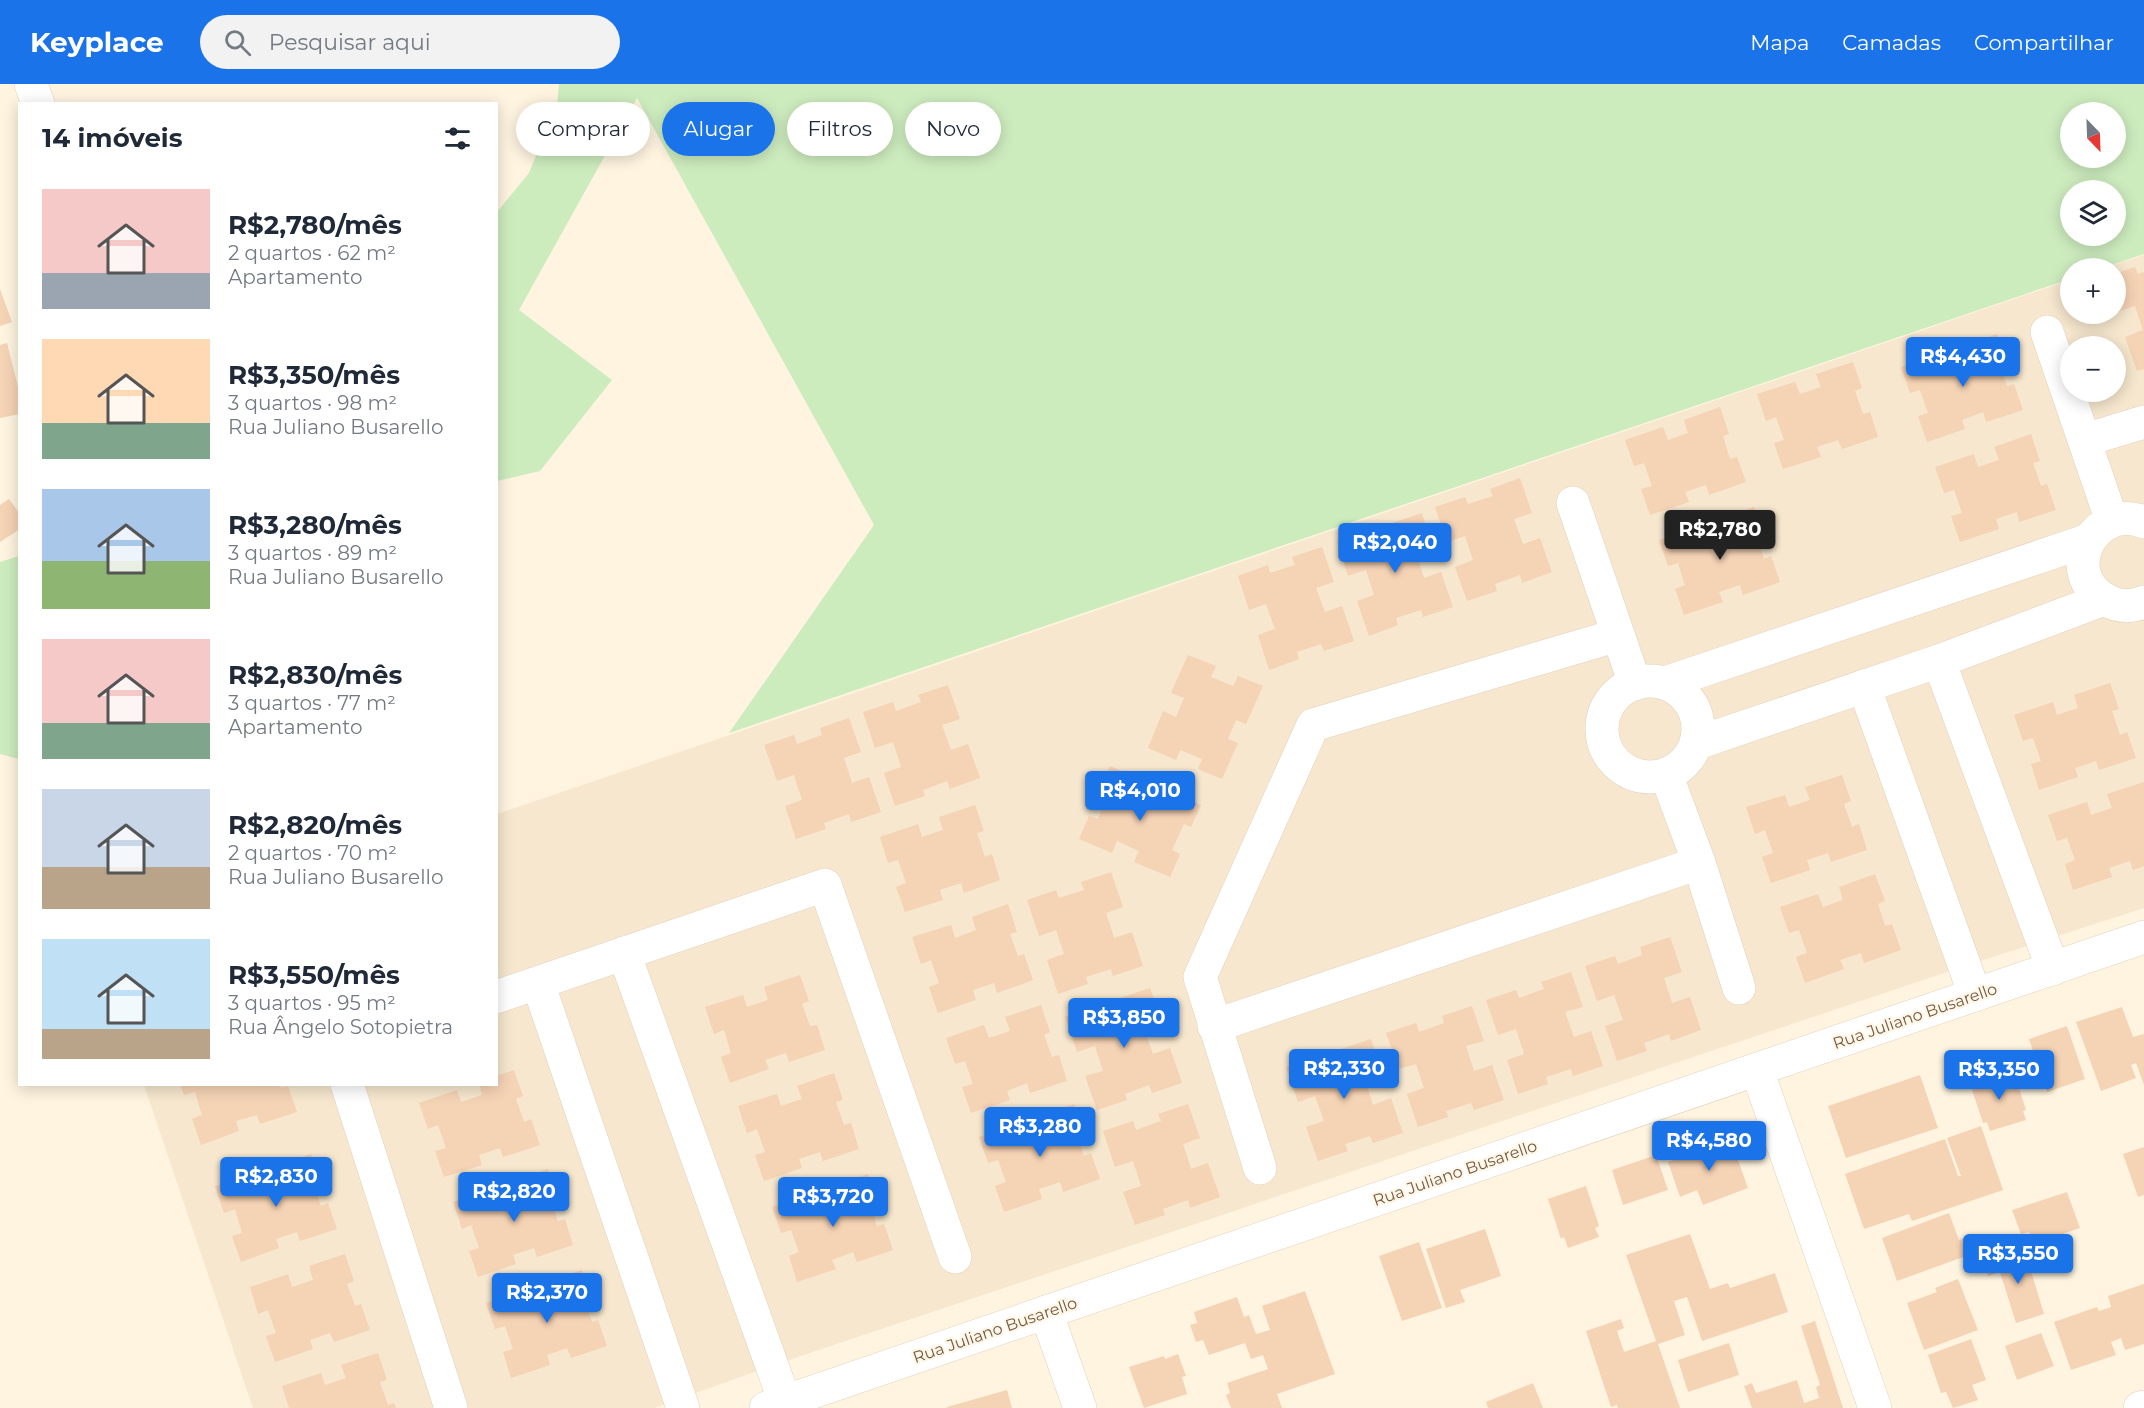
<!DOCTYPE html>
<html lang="pt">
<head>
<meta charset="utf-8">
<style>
	body { margin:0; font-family:Montserrat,sans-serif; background:#f2f2f3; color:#1f2937; height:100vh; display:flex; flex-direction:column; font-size:22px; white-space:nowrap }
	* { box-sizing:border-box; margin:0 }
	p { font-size:20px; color:#747a83 }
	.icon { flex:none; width:33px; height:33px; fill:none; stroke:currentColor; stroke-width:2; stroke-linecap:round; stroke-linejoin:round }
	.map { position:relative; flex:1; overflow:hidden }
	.side { position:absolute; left:18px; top:18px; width:480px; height:984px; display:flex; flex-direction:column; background:#fff; border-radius:0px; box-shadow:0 3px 15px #0003 }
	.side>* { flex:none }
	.top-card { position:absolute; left:516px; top:18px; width:570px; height:54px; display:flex; gap:12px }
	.needle { width:39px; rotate:157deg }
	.fabs { position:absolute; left:2060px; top:18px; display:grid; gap:12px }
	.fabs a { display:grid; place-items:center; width:66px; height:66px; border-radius:50%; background:#fff; box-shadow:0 3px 15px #0003; font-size:30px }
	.price { position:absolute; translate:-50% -51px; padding:0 14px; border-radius:6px; background:#1a73e8; color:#fff; font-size:20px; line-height:39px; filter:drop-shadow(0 2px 3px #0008) }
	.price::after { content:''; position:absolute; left:50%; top:36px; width:18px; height:14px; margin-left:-9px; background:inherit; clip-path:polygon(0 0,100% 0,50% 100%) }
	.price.active { background:#222; color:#fff }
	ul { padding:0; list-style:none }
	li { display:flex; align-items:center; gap:18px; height:150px; padding:0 24px }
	li span { display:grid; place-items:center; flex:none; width:168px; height:120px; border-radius:0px; color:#555 }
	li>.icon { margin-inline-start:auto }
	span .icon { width:72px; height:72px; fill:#fffc; stroke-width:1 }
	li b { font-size:26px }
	h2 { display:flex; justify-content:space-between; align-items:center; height:72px; padding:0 24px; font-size:26px }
	.tag { padding:0 21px; border-radius:27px; background:#fff; box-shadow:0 3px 15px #0003; font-size:21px; line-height:54px }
	.tag.active { background:#1a73e8; color:#fff }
	header { display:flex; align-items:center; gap:36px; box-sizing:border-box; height:84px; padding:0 30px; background:#1a73e8; color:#fff }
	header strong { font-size:28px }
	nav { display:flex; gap:33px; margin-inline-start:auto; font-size:21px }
	.search { width:420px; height:54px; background:#f2f2f3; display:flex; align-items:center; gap:15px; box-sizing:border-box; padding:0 21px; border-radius:33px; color:#747a83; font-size:22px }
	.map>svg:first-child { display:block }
</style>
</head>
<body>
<header>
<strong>Keyplace</strong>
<div class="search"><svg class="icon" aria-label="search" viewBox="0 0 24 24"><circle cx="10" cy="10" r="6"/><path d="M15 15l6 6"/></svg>Pesquisar aqui</div>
<nav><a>Mapa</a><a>Camadas</a><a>Compartilhar</a></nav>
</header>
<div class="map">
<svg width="2144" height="1324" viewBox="0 0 2144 1324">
	<rect width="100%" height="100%" fill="#fef4e0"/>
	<path fill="#f6e7ce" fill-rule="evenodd" d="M2144,171V824L1965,882L771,1282L654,1324H253L144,1001L496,1000L497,730L2070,196V230H2115V184H2103ZM2070,262H2115V308H2070Z"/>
	<g fill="#cdecbe" fill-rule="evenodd">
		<path d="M559,0H2144V170L2102,184H2070V195L729,649L874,441L637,14L519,226L612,296L540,387L497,397V128L529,89L557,20ZM2115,28V74H2070V28ZM2115,106V152H2070V106Z"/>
		<polygon points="19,472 20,472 19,675 0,670 0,478"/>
	</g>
	<g fill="#f5d3b5">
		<polygon points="2135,183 2138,190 2144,188 2144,285 2137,287 2125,253 2143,246 2135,222 2117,228 2115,222 2115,190"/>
		<polygon points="0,205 12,238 0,242"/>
		<polygon points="1997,250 2006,277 1999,279 2007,302 2014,300 2023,326 1986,338 1983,328 1962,336 1965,345 1927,358 1918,332 1928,329 1920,306 1910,309 1901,283 1940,270 1944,283 1965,276 1960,262"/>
		<polygon points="7,259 20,311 20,330 0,334 0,261"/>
		<polygon points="1853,278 1862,304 1855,307 1863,330 1870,328 1878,353 1842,365 1838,356 1817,363 1821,373 1783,385 1774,359 1784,356 1776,333 1766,337 1757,310 1795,298 1800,310 1821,303 1816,290"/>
		<polygon points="1720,323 1729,350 1723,352 1730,375 1737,373 1746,398 1709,411 1706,401 1685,408 1689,418 1650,431 1641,405 1652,402 1644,379 1634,382 1625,356 1663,343 1668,356 1688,349 1684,336"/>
		<polygon points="2031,350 2040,377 2033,379 2041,402 2047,400 2056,426 2019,438 2017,428 1996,435 1999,445 1960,458 1951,432 1962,429 1954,406 1944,409 1935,383 1974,370 1978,383 1999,376 1994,363"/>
		<polygon points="1520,394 1532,429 1514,435 1523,460 1540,454 1552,488 1522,499 1520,491 1495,500 1497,507 1467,517 1455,483 1473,476 1465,452 1447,458 1435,423 1465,413 1468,420 1493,412 1490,405"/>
		<polygon points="9,415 20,430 20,445 0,458 0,421"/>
		<polygon points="1754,423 1763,450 1756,452 1764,475 1771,472 1780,498 1743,511 1740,501 1719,508 1723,518 1684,531 1675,505 1685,501 1678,479 1668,482 1659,456 1697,443 1701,455 1722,448 1718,435"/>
		<polygon points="1422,429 1433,464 1416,469 1424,494 1441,488 1453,523 1423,533 1421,526 1396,534 1398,541 1369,552 1357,517 1374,511 1366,486 1348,492 1337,458 1367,447 1369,455 1394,447 1392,439"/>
		<polygon points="1322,463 1334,498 1316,504 1325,528 1342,522 1354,557 1324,567 1321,560 1297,568 1299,575 1269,586 1258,551 1275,545 1266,520 1249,526 1238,492 1268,481 1270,489 1295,481 1292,473"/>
		<polygon points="1188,571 1216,582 1211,593 1233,602 1238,592 1263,602 1246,640 1236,636 1228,655 1238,659 1222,695 1198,685 1202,675 1180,666 1176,676 1148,664 1163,627 1176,633 1184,614 1171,609"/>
		<polygon points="2110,599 2119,625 2112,627 2120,651 2127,648 2136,674 2099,686 2096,677 2075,684 2078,693 2039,706 2031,680 2041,677 2033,654 2023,657 2014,631 2053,618 2057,631 2078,624 2074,611"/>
		<polygon points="948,601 960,635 942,641 951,666 968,660 980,694 950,705 947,697 923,706 925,712 895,722 884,689 901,683 893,658 875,664 863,628 893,618 896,627 921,618 918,611"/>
		<polygon points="849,634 861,668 844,674 852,699 869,693 881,728 851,738 849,730 824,739 826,745 796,755 785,722 802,716 794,691 777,697 764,661 794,651 797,660 822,651 820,644"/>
		<polygon points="1110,682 1143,696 1139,707 1161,716 1166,705 1201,721 1191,743 1184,740 1172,766 1180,770 1170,793 1134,778 1139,767 1117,757 1112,769 1079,755 1089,732 1098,735 1109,708 1100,705"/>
		<polygon points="1842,691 1851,717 1844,720 1852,743 1859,740 1867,766 1831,778 1828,769 1807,776 1810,786 1771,799 1762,773 1773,769 1765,746 1755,750 1746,723 1785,711 1789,723 1810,716 1805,703"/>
		<polygon points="2144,698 2144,782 2133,786 2130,777 2109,784 2112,793 2073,806 2065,780 2075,776 2067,754 2057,757 2048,731 2087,718 2091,731 2112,724 2107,710"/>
		<polygon points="975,721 984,747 977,749 985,773 992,770 1000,796 964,809 961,799 940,806 943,816 905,828 896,803 906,799 898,776 888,779 880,753 918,740 922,753 943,746 939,733"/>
		<polygon points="1111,788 1123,823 1106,829 1114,854 1132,848 1143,882 1113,892 1111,885 1086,893 1088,900 1058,910 1047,876 1064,870 1056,846 1039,852 1027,816 1056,806 1059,814 1084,806 1081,798"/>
		<polygon points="1875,790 1885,817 1878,820 1885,842 1892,840 1901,866 1864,879 1861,869 1840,876 1844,885 1805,899 1796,873 1807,869 1799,846 1789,849 1780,823 1818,810 1823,823 1843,816 1839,803"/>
		<polygon points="1008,820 1017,848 1010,850 1018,872 1024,870 1033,896 997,909 994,899 973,906 976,916 938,929 929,903 939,899 931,876 921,880 912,853 951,841 955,854 976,846 972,833"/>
		<polygon points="1670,853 1682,888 1664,894 1672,919 1690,913 1701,946 1671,957 1669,950 1644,959 1647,967 1617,977 1605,942 1623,936 1614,911 1597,917 1585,882 1615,872 1618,880 1642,871 1640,863"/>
		<polygon points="1571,888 1583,923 1565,928 1574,953 1591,947 1603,982 1573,992 1571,985 1546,993 1548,1000 1518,1010 1507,976 1524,970 1516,945 1498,951 1486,916 1516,906 1519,914 1544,905 1541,898"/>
		<polygon points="800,891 809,917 802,920 810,942 817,941 825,966 789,978 786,969 765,976 769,985 730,999 721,973 731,969 724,946 714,950 705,923 743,911 747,923 768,916 764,903"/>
		<polygon points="1150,904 1162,939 1144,945 1153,970 1170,964 1182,999 1152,1009 1149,1001 1125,1010 1127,1016 1097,1026 1085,992 1103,987 1095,962 1077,968 1065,933 1095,923 1098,930 1123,922 1120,914"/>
		<polygon points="1041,921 1050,948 1044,951 1052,973 1059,971 1067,997 1030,1009 1027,999 1007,1007 1010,1016 971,1029 962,1003 973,1000 965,977 955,980 946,954 984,941 989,954 1010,947 1005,933"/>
		<polygon points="1472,922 1484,957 1466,962 1474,987 1492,981 1504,1016 1474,1026 1471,1019 1446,1027 1448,1033 1418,1043 1407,1010 1424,1004 1416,980 1399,985 1386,949 1416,939 1419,948 1444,939 1442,932"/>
		<polygon points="2122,923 2133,953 2144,950 2144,1001 2136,979 2131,981 2136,994 2101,1007 2076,938"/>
		<polygon points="2067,942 2085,995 2047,1008 2029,955"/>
		<polygon points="1371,955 1383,990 1365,996 1373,1021 1391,1014 1403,1049 1373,1059 1370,1052 1345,1060 1348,1067 1318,1077 1306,1043 1324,1037 1315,1012 1298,1018 1286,983 1316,973 1319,981 1343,973 1341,965"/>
		<polygon points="514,986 523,1012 516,1015 524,1038 531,1035 540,1061 503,1073 500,1064 479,1071 482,1081 444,1093 435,1067 446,1064 438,1041 428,1045 419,1019 457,1006 461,1018 482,1011 479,1000 496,1000 496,992"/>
		<polygon points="2013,986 2026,1026 2023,1027 2026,1036 1990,1047 1987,1038 1983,1039 1970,1000"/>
		<polygon points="834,989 843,1016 836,1018 844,1041 851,1039 859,1065 823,1077 820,1068 799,1075 802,1084 764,1097 755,1071 765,1068 757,1045 747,1049 738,1022 777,1010 781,1022 802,1015 797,1002"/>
		<polygon points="1920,991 1938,1044 1846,1074 1828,1022"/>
		<polygon points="180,1000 280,1000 281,1004 288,1002 297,1028 260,1040 257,1031 236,1037 239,1047 201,1061 192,1035 202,1031 195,1008 184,1011"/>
		<polygon points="1074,1020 1083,1046 1076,1049 1084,1072 1091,1069 1100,1095 1063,1108 1060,1098 1039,1105 1042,1115 1004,1128 995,1102 1006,1098 998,1076 988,1079 979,1053 1017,1040 1021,1052 1042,1045 1038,1032"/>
		<polygon points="1188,1020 1200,1054 1183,1060 1191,1085 1208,1079 1220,1113 1190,1124 1188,1116 1163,1125 1165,1131 1135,1141 1123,1108 1141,1102 1133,1077 1115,1083 1103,1047 1133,1037 1136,1046 1161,1037 1158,1030"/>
		<polygon points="1981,1042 2003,1106 1912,1137 1909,1130 1864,1145 1845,1090 1945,1055 1958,1092 1961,1092 1947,1054"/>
		<polygon points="1730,1054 1748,1104 1703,1121 1697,1106 1680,1113 1668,1078 1689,1071 1688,1069"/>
		<polygon points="2144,1063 2144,1111 2138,1113 2123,1070"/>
		<polygon points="311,1070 320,1096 313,1099 321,1122 328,1119 337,1145 300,1157 297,1148 276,1155 279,1164 241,1178 232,1152 242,1149 235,1125 224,1129 215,1102 254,1090 259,1102 279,1096 275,1082"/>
		<polygon points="1656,1071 1668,1106 1623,1121 1612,1086"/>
		<polygon points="548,1085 557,1112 550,1115 558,1137 565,1135 573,1161 537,1173 534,1164 513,1171 516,1180 478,1193 469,1167 479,1164 471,1141 462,1145 453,1118 491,1105 495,1118 516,1111 512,1097"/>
		<polygon points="868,1090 877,1116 870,1119 877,1142 884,1140 893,1166 857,1178 853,1168 832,1176 836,1185 797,1198 789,1172 799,1168 791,1146 781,1149 772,1123 811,1110 815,1122 835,1116 831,1102"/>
		<polygon points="1586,1102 1599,1142 1595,1144 1599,1153 1568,1164 1564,1153 1561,1155 1548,1115"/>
		<polygon points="2067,1108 2080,1144 2033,1160 2029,1148 2021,1150 2012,1126"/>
		<polygon points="1949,1129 1959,1156 1964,1154 1969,1165 1964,1167 1966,1172 1897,1197 1882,1154"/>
		<polygon points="1485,1145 1501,1192 1460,1206 1465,1218 1446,1224 1426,1165"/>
		<polygon points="1690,1150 1710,1205 1728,1199 1730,1204 1775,1189 1788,1228 1702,1257 1687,1213 1674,1217 1685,1251 1658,1260 1680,1324 1618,1324 1617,1321 1611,1323 1586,1247 1621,1235 1624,1244 1617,1247 1624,1268 1656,1257 1626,1171"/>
		<polygon points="1419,1158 1442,1224 1402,1237 1379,1172"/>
		<polygon points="2025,1167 2044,1230 2016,1239 2000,1188 1988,1192 1984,1180"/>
		<polygon points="345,1170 354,1197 347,1200 355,1222 361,1220 370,1246 334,1258 330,1249 310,1256 313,1265 275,1278 266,1252 276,1249 268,1226 258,1230 250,1203 288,1190 292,1203 313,1196 309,1182"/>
		<polygon points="582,1186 591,1212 584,1215 592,1238 598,1236 607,1262 571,1274 567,1264 547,1271 550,1281 511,1294 503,1268 513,1265 505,1242 495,1245 486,1219 525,1206 529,1218 550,1211 545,1198"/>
		<polygon points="1958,1195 1978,1246 1924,1266 1907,1219 1937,1208 1935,1204"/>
		<polygon points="2144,1200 2144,1260 2125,1266 2121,1254 2111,1258 2116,1271 2071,1286 2054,1238 2097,1223 2099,1227 2111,1223 2108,1212"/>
		<polygon points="1305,1207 1335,1290 1277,1310 1282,1324 1231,1324 1226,1311 1230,1309 1227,1299 1268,1285 1263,1271 1251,1275 1245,1259 1209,1271 1203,1256 1196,1258 1190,1241 1197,1239 1194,1228 1237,1213 1244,1233 1249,1231 1256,1250 1270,1246 1262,1222"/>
		<polygon points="1815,1237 1843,1324 1752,1324 1744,1302 1752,1299 1756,1309 1797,1296 1804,1319 1819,1314 1816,1303 1820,1301 1801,1242"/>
		<polygon points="2041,1249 2054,1282 2017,1296 2005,1262"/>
		<polygon points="1971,1255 1986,1296 1972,1301 1978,1316 1953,1324 1946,1308 1941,1309 1928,1271"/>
		<polygon points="1729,1259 1739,1291 1688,1308 1678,1276"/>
		<polygon points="378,1269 387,1296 380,1298 388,1321 394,1319 396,1324 289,1324 282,1302 321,1289 325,1301 346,1294 341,1281"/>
		<polygon points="1178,1270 1186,1292 1182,1293 1187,1310 1144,1324 1129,1283 1164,1272 1165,1275"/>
		<polygon points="1533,1299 1543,1324 1488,1324 1486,1318"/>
		<polygon points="1007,1306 1012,1324 947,1324 947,1323"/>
	</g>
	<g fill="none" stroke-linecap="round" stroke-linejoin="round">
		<defs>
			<g id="minor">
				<polyline points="31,0 38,20"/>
				<polyline points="2047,248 2112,437"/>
				<polyline points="2085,356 2144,338"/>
				<polyline points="1573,419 1635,600"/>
				<path d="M2144,438C2092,418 2057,492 2108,517C2119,523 2133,523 2144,518"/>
				<polyline points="1939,577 2053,885"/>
				<circle cx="1650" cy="645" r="48"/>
				<polyline points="1665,599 2089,456"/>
				<polyline points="1864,602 1975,911"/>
				<polyline points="1697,659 1939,577 2104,515"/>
				<polyline points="1666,690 1699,779 1739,904"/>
				<polyline points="624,869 785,1318"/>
				<polyline points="538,899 683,1324"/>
				<polyline points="496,913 825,801 955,1173"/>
				<polyline points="1214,942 1699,779"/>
				<polyline points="1757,986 1875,1324"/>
				<polyline points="347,1000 451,1324"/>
				<polyline points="1260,1084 1200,893 1313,641 1618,551"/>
				<polyline points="1046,1228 1080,1324"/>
				<polyline points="766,1324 2144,853"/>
				<polyline points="2140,1324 2144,1323"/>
			</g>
		</defs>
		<use href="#minor" stroke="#e2d1bb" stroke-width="34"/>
		<use href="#minor" stroke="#fff" stroke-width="33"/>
	</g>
	<g text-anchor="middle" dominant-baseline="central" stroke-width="4.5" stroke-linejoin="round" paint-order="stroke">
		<g font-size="16" fill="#765a45" stroke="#fff7e7">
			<text transform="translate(1915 932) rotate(-19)">Rua Juliano Busarello</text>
			<text transform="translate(1455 1089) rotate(-19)">Rua Juliano Busarello</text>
			<text transform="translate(995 1246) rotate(-19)">Rua Juliano Busarello</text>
		</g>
	</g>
</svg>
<div class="fabs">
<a><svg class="needle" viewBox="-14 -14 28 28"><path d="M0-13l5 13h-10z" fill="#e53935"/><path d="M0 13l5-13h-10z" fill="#747a83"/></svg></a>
<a><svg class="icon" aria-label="layers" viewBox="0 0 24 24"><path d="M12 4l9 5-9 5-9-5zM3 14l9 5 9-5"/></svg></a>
<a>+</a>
<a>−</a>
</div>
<b class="price" style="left:1963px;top:304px">R$4,430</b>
<b class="price active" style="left:1720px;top:477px">R$2,780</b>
<b class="price" style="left:1395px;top:490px">R$2,040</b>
<b class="price" style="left:1140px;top:738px">R$4,010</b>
<b class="price" style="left:1124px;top:965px">R$3,850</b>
<b class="price" style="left:1344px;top:1016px">R$2,330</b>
<b class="price" style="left:1999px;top:1017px">R$3,350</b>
<b class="price" style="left:1040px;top:1074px">R$3,280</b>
<b class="price" style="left:1709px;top:1088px">R$4,580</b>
<b class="price" style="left:276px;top:1124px">R$2,830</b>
<b class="price" style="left:514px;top:1139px">R$2,820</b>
<b class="price" style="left:833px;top:1144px">R$3,720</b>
<b class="price" style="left:2018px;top:1201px">R$3,550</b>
<b class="price" style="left:547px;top:1240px">R$2,370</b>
<div class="top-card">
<a class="tag">Comprar</a>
<a class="tag active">Alugar</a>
<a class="tag">Filtros</a>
<a class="tag">Novo</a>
</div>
<section class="side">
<h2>14 imóveis<svg class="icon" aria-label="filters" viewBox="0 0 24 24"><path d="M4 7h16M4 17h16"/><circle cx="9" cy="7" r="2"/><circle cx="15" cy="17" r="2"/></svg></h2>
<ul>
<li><span style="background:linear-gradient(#f6c9c9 70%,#9aa5b1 0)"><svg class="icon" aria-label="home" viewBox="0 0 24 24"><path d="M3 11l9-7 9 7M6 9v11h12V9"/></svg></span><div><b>R$2,780/mês</b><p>2 quartos · 62 m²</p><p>Apartamento</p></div></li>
<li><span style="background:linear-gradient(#ffd9b3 70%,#7fa58c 0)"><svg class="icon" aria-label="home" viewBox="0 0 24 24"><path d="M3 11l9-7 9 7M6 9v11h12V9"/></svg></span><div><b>R$3,350/mês</b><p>3 quartos · 98 m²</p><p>Rua Juliano Busarello</p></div></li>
<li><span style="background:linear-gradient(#a9c7e8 60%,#8fb573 0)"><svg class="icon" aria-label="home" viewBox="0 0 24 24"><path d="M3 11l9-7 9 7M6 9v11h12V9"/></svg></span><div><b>R$3,280/mês</b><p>3 quartos · 89 m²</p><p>Rua Juliano Busarello</p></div></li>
<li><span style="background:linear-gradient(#f6c9c9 70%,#7fa58c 0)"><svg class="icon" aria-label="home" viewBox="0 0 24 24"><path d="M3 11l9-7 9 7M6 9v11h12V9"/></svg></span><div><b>R$2,830/mês</b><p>3 quartos · 77 m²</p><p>Apartamento</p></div></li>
<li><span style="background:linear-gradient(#c9d6e8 65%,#b9a48a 0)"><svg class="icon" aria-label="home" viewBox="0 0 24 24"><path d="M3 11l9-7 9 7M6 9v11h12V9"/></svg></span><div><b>R$2,820/mês</b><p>2 quartos · 70 m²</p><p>Rua Juliano Busarello</p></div></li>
<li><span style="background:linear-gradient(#bfe0f5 75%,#b9a48a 0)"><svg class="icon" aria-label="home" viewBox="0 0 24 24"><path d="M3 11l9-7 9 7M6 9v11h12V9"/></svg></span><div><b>R$3,550/mês</b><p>3 quartos · 95 m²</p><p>Rua Ângelo Sotopietra</p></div></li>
</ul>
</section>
</div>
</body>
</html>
